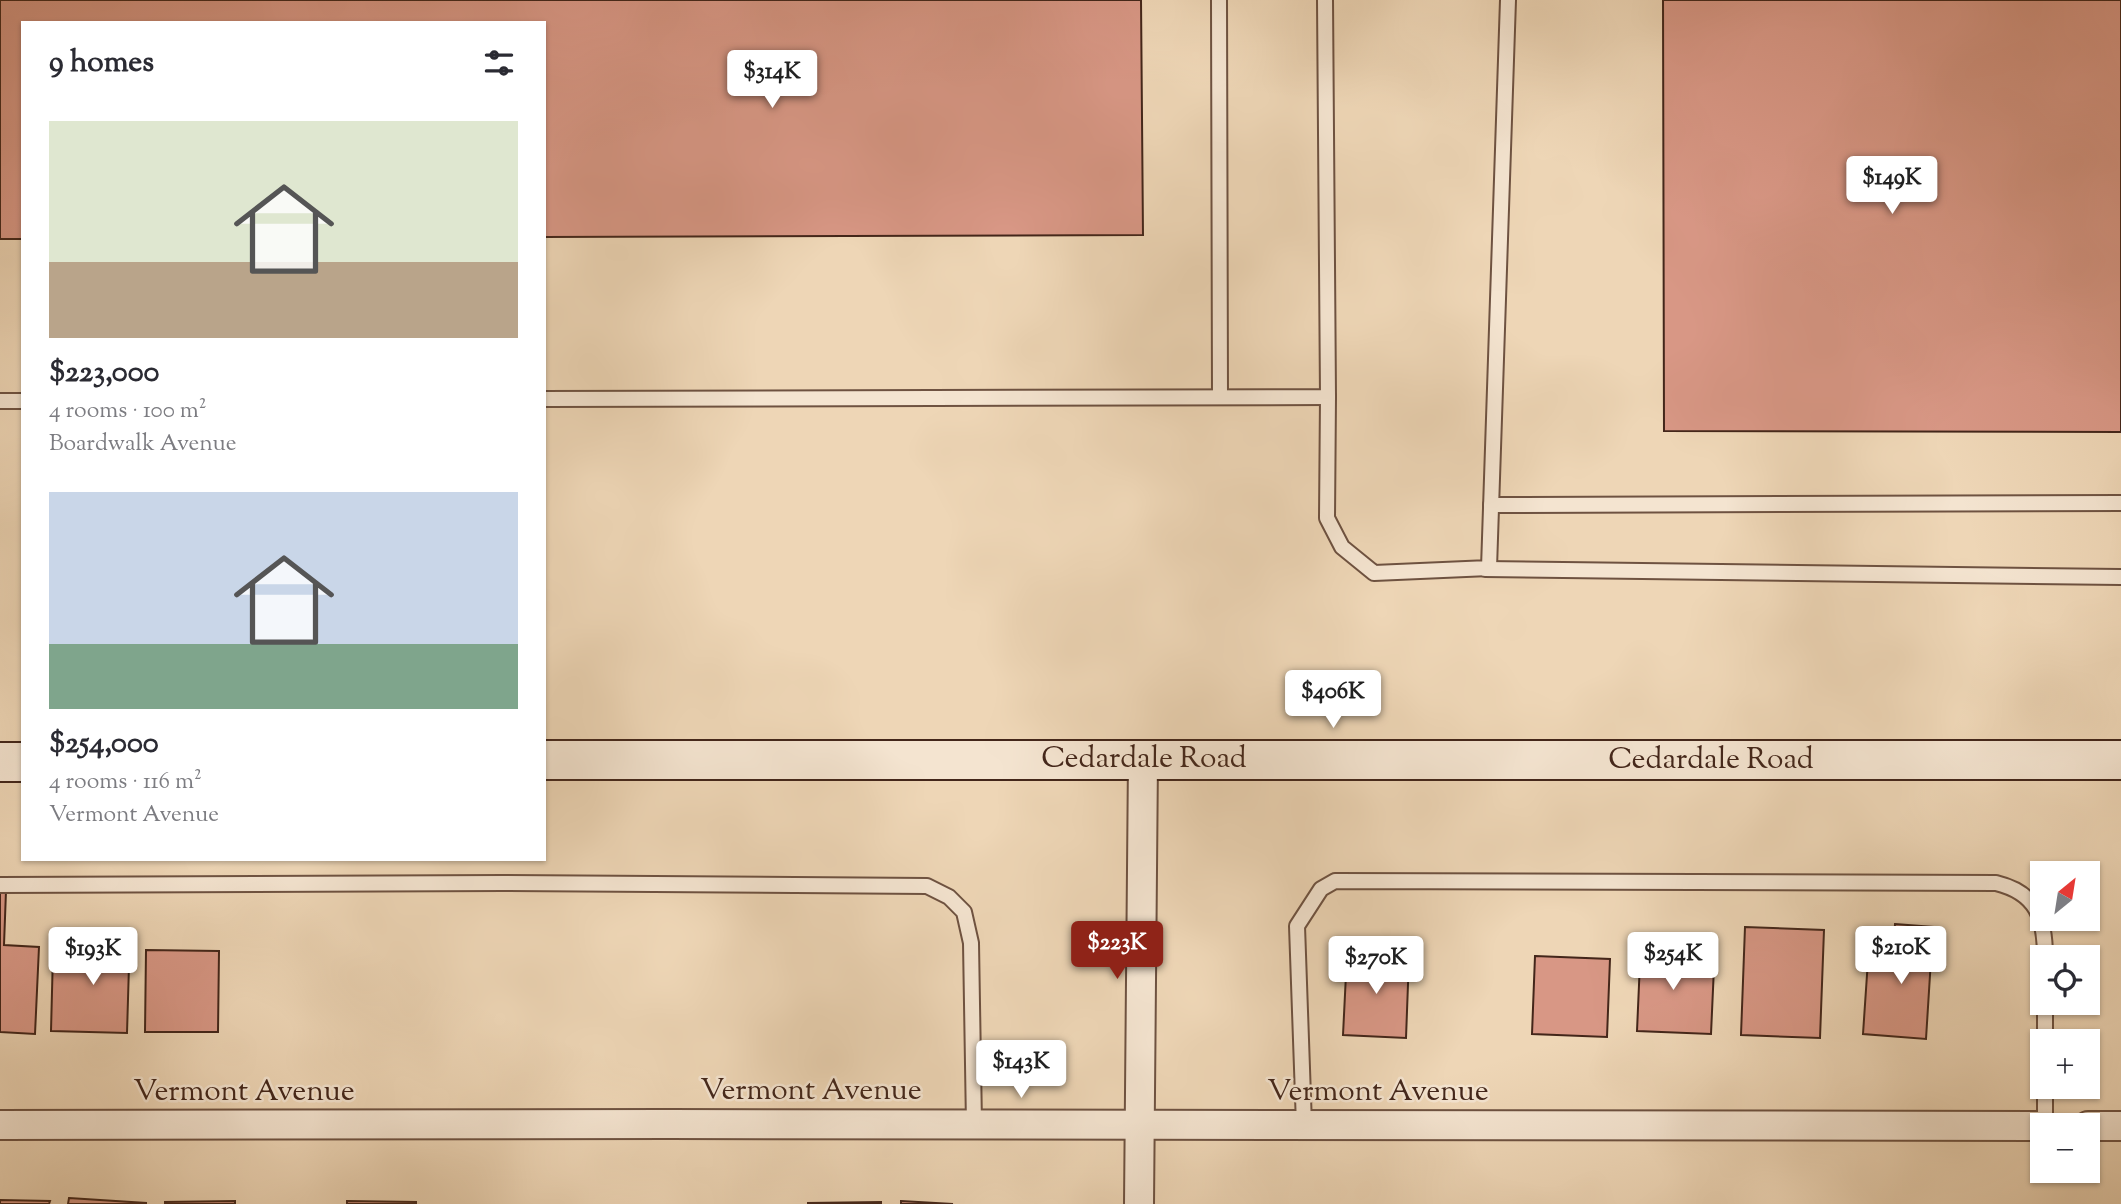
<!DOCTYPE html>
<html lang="en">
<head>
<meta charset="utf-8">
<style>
	body { margin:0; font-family:"Sorts Mill Goudy",serif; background:#f2f2f3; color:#2b2b33; height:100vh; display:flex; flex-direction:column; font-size:26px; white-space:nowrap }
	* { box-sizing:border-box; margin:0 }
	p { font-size:23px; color:#7c7c81 }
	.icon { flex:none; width:38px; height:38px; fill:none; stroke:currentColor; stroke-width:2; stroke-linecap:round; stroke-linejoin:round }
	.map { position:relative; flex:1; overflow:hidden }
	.details { position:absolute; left:21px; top:21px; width:525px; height:840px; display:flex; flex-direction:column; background:#fff; border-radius:0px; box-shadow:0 2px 5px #0004 }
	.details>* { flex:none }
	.needle { width:46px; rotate:30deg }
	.tools { position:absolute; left:2030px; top:861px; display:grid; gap:14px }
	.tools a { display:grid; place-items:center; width:70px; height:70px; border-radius:0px; background:#fff; box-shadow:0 2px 5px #0004; font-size:35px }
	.price { position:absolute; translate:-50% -60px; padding:0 16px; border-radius:7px; background:#fff; color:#222; font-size:23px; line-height:46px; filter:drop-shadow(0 2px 4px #0008) }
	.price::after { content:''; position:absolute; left:50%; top:42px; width:21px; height:16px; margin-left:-10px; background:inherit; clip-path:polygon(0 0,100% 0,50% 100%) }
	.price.selected { background:#8f2418; color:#fff }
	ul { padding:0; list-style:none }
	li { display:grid; align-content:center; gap:14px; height:371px; padding:0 28px }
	li span { display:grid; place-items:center; height:217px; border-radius:0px; color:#555 }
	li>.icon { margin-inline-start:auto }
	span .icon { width:126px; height:126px; fill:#fffc; stroke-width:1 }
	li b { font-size:30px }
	h2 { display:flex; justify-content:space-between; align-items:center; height:84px; padding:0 28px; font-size:30px }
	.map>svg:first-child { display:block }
</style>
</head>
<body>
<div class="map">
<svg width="2121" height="1204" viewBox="0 0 2121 1204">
	<rect width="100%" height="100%" fill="#eed6b6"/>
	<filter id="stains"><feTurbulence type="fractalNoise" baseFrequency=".00286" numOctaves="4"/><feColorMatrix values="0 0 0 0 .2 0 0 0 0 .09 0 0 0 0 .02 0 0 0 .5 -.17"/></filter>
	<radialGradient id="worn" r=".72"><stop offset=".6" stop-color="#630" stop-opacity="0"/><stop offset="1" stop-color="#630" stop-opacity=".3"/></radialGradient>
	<g fill="#d89785" stroke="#43261a" stroke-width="2">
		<polygon points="0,0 1141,0 1143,235 544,237 544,23 23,23 23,239 0,239"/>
		<polygon points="1663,0 2121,0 2121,432 1664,431"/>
		<polygon points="0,891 6,891 4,945 39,947 35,1034 0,1032"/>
		<polygon points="1895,924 1933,927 1926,1039 1863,1034 1868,960 1893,961"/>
		<polygon points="1745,927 1824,930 1820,1038 1741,1035"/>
		<polygon points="95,931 130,932 127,1033 51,1031 53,953 95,954"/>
		<polygon points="1641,939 1674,940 1673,965 1714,967 1711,1034 1637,1031"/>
		<polygon points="146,950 219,951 218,1032 145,1032"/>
		<polygon points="1347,954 1409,957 1406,1038 1343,1035"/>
		<polygon points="1535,956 1610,959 1607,1037 1532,1034"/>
		<polygon points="69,1198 146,1203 146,1204 68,1204"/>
		<polygon points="0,1200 50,1201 49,1204 0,1204"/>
		<polygon points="235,1201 235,1204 165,1204 165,1202"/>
		<polygon points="347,1201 416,1202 416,1204 347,1204"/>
		<polygon points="901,1201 953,1204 901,1204"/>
		<polygon points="881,1202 881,1204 808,1204 808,1203"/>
	</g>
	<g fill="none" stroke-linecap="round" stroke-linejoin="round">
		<defs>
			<g id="lane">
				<polyline points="1219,0 1220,397"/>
				<polyline points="1328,397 1327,518 1342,547 1374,573 1489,568 1508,0"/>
				<polyline points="544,399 1328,397 1325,0"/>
				<polyline points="0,401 23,401"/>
				<polyline points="1491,505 2121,503"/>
				<polyline points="1485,569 2121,577"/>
				<polyline points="0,885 503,883 927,886 949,897 964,912 971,943 974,1124"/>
				<polyline points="2045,1041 2045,1003"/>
				<path d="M1304,1125L1297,926L1321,889L1335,881L1996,883C2037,893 2045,918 2045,957"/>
				<polyline points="2045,1125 2045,1087"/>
			</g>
			<g id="street">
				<polyline points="0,1125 669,1124 2042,1126"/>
				<polyline points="2088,1126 2121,1126"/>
				<polyline points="1139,1204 1143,759"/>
			</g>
			<g id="secondary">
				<polyline points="544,760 2121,760"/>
				<polyline points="0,762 23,762"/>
			</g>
		</defs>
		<use href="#lane" stroke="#6e5241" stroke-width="18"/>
		<use href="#street" stroke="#6e5241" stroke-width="32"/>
		<use href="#secondary" stroke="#43261a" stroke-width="42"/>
		<use href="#lane" stroke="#f4e4d0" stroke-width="14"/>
		<use href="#street" stroke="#f4e4d0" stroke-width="28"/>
		<use href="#secondary" stroke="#f4e4d0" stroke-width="38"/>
	</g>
	<g text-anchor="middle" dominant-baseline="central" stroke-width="5" stroke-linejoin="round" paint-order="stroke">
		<g font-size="30" fill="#43261a" stroke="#f4e4d0">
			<text x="1144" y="759">Cedardale Road</text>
			<text x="1711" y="760">Cedardale Road</text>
			<text x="811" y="1091">Vermont Avenue</text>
			<text x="244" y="1092">Vermont Avenue</text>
			<text x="1378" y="1092">Vermont Avenue</text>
		</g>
	</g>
	<rect width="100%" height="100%" filter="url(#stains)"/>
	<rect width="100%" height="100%" fill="url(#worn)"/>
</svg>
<div class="tools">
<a><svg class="needle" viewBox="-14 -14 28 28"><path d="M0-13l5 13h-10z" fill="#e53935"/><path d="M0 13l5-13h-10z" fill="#7c7c81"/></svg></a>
<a><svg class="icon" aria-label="locate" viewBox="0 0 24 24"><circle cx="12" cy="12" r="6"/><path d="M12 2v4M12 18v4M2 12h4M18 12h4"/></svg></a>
<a>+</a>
<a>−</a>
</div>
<b class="price" style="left:772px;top:110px">$314K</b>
<b class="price" style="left:1892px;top:216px">$149K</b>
<b class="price" style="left:1333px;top:730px">$406K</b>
<b class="price selected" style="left:1117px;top:981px">$223K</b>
<b class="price" style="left:1901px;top:986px">$210K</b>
<b class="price" style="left:93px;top:987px">$193K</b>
<b class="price" style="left:1673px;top:992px">$254K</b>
<b class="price" style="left:1376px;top:996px">$270K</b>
<b class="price" style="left:1021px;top:1100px">$143K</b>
<section class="details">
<h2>9 homes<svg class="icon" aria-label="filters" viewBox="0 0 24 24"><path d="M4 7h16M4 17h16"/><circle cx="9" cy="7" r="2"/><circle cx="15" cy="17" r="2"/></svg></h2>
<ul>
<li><span style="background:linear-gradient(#dfe7d0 65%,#b9a48a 0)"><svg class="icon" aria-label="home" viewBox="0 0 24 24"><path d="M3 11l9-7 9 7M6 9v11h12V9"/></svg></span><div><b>$223,000</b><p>4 rooms · 100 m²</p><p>Boardwalk Avenue</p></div></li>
<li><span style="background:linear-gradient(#c9d6e8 70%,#7fa58c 0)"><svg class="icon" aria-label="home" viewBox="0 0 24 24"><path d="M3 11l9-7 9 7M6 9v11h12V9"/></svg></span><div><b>$254,000</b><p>4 rooms · 116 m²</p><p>Vermont Avenue</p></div></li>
</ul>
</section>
</div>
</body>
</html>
